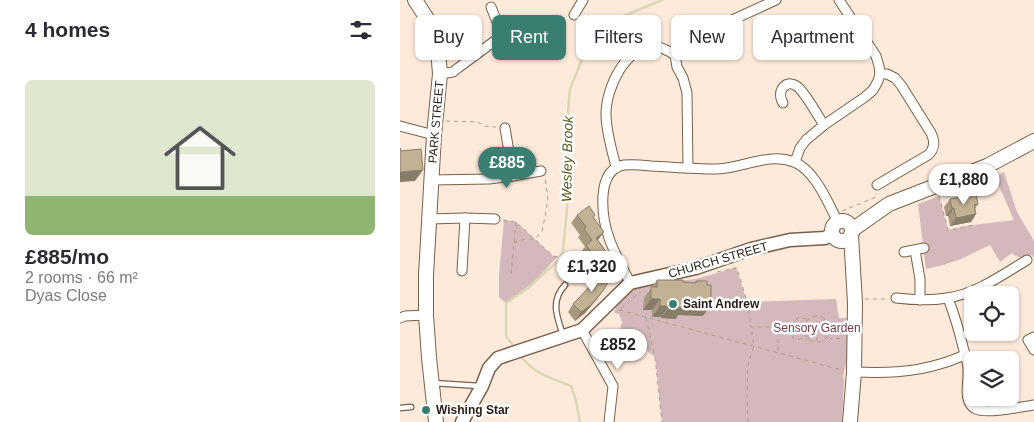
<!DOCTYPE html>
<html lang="en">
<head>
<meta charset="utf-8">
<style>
	body { margin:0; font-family:Arial,sans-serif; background:#f2f2f3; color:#2b2b33; height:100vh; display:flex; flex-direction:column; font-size:19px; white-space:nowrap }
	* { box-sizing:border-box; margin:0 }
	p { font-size:16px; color:#7c7c81 }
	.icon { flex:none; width:28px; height:28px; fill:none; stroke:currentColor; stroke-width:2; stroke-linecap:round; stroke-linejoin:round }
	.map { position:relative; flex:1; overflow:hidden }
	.side { display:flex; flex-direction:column; background:#fff; width:400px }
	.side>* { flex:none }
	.banner { position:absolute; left:15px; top:15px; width:475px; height:45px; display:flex; gap:10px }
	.tools { position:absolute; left:564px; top:286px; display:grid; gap:10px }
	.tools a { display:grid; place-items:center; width:55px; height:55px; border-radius:8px; background:#fff; box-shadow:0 1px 4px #0004; font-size:25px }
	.price { position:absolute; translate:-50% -42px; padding:0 11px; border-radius:18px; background:#fff; color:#222; font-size:16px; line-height:32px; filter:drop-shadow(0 1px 2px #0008) }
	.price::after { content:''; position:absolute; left:50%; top:30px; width:15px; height:11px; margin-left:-8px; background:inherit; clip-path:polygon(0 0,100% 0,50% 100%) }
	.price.selected { background:#3a7e71; color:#fff }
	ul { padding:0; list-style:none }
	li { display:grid; align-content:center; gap:10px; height:265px; padding:0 25px }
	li+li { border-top:1px solid #e1e1e2 }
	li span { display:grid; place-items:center; height:155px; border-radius:8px; color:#555 }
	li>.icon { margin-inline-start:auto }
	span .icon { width:90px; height:90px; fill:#fffc; stroke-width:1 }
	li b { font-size:21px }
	h2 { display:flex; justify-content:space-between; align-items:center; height:60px; padding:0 25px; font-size:21px }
	.tag { padding:0 18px; border-radius:8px; background:#fff; box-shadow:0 1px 4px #0004; font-size:18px; line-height:45px }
	.tag.selected { background:#3a7e71; color:#fff }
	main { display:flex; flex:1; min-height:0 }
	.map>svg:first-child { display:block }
</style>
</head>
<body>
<main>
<section class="side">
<h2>4 homes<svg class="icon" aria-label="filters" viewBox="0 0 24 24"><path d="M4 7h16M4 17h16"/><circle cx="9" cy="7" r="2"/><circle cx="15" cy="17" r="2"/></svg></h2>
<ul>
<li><span style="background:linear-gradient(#dfe7d0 75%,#8fb573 0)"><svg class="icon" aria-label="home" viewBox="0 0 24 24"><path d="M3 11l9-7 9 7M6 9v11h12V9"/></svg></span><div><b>£885/mo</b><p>2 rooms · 66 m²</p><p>Dyas Close</p></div></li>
</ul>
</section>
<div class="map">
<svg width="634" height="422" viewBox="0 0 634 422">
	<rect width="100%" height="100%" fill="#feeadb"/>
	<g fill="#d4b9bc">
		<path d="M604,172L617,212L634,241V258L632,255C625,258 618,259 612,253L600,262L590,245L561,259L543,265L526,269L518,204L539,196L548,230L573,225L614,220L595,177Z"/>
		<polygon points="104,220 116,222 153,256 158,256 135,281 106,303 99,297 99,275"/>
		<path d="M336,267L347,302L436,299L439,318H447C447,329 449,341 448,352C448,362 442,371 444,381L442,422H262L255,357L220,330L222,322L219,314L214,313C219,295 238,284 256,282C269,279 282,281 295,279C309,276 323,271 336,267Z"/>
	</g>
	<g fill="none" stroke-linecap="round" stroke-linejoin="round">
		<g stroke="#d8d8b6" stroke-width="2.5">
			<polyline points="115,348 106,336 106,303 128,288 160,259 163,251 170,176 166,134 170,89 185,52 214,20 262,0"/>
			<path d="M120,355C134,374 149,377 171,386L175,397L180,422"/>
		</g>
		<defs>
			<g id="lane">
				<path d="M163,335C157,317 150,301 165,285"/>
				<polyline points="33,383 80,386"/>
				<polyline points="0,408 11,407"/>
			</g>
			<g id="street">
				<polyline points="439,0 476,56 479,66 480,74"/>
				<polyline points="174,15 183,0"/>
				<polyline points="104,34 116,39"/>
				<polyline points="275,55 277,50 286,41 376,0"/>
				<polyline points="40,74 53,72 58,68 104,34 99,27 91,7"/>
				<path d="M383,103C375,90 388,77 399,88C407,96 418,116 424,125"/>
				<polyline points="0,126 34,135"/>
				<path d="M395,162L400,148L406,140L424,125L465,97L473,90L478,81L480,74H487L495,78L501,85L531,133C535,141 535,149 528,155L477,185"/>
				<path d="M216,167C212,150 206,132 206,114C206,88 226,43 258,47C264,48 270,52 275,55L277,67L283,78L287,93L288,168"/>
				<polyline points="113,176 141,171"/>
				<polyline points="32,180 89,179 113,176 105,128"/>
				<polyline points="29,219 65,218 95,219"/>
				<polyline points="515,250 520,279 520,300"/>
				<polyline points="504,252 524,248"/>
				<polyline points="62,271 65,218"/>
				<path d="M230,283C223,268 214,253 209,238C202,218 195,170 224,165C233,164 242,165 251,166C272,167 294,169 315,169C342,169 367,152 394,162C415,170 428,203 438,222"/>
				<path d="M496,298C513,300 530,301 547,298C576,294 602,275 627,260"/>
				<path d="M548,298C554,314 559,330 563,347C565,354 568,362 568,370C569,381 562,403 576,409C587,414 621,407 634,405"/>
				<polyline points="0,318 5,316 26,315"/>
				<polyline points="182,330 213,386 209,422"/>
				<polyline points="634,337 628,340 634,350"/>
				<path d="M454,372C483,373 511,373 540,364C548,362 557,358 565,355"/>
			</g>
			<polyline id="secondary" points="62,422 82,386 89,368 98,358 182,330 230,283 296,268 351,249 390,240 425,238 432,234"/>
			<g id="primary">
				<polyline points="15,0 31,25 38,49 40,74 34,135 26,275 26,315 29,358 36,422"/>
				<circle cx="442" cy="231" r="10"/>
				<polyline points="452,230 489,204 587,166 634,141"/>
				<polyline points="450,422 454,372 455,303 451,235"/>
			</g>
		</defs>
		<use href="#lane" stroke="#7a5f49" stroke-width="7"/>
		<use href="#street" stroke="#7a5f49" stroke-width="11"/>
		<use href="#secondary" stroke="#7a5f49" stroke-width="15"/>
		<use href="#primary" stroke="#7a5f49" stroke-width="16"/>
		<g stroke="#ae9d90" stroke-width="1" stroke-dasharray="4 4" stroke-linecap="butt">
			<polyline points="46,121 78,122 84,126 96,127"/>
			<polyline points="539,196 548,230 573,225 573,222"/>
			<polyline points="442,211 476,197 476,193"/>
			<path d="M103,220L116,222L153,256C161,257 164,263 170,266C177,271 185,274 192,278"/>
			<polyline points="114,243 125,239 135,239 142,231 145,217 148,199 145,178"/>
			<polyline points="317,272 337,268 348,305 351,327 378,327 378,351"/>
			<polyline points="111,274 116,222"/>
			<polyline points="465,299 488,299"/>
			<polyline points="310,306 348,306"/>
			<polyline points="221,309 229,301 240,292"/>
			<polyline points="219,310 442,370"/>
			<circle cx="417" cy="329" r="13"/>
			<polyline points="246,318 255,357 262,422"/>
			<polyline points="378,327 393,327 393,339 408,339 410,335 409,328 410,322 409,319"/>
			<polyline points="393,327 393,323 399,317 407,319"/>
			<polyline points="425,327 422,323 425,318"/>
			<polyline points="410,328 425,329 423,334 426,339"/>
			<polyline points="429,337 431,339 444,338"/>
			<polyline points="417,341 417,315"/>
			<polyline points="348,422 347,394 348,365 354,346 351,327"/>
		</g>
		<use href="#lane" stroke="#fff" stroke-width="4.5"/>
		<use href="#street" stroke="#fff" stroke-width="9"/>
		<use href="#secondary" stroke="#fff" stroke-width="12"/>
		<use href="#primary" stroke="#fff" stroke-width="14"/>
	</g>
	<g fill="#a7997f">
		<polygon points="550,199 578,204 575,209 576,214 571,222 550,226 548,216 546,216 544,207"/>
		<polygon points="177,215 195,215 194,217 198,240 213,261 207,270 201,274 197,299 185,313 175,321 168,312 173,304 190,287 196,277 194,279 186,267 188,264 180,253 185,247 178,237 180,235 171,223"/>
		<polygon points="257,280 283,282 295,283 296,281 303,316 278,315 276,319 261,318 261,317 252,317 252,310 243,310 244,298"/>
	</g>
	<g fill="#887d68">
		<polygon points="23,170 15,181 0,182 0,172"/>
		<polygon points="552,208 554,208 548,216 546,216"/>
		<polygon points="576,214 571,222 550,226 556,218"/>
		<polygon points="204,232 198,240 190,246 196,238"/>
		<polygon points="213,261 207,270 197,277 199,273 196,277 194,279 200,271"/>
		<polygon points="203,291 197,299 185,313 175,321 181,312"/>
		<polygon points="251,299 260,299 252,310 243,310"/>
		<polygon points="284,304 311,305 303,316 278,315 276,319 261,318 269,307"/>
		<polygon points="260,306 269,306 261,317 252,317"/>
	</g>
	<g fill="#c2b294" stroke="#887d68">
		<polygon points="0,148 1,151 21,149 23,170 0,172"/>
		<polygon points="576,194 578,204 574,205 576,214 556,218 554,208 552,208 550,199"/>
		<polygon points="189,206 195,215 193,217 204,232 196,238 213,261 200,271 192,259 195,257 186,245 192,240 184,229 186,227 177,215"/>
		<polygon points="199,273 210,279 203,291 191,305 181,312 173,304 192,284"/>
		<polygon points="257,280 283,280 283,282 296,283 296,281 307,281 307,285 311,285 311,305 284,304 284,308 269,307 269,306 260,306 260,299 251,299 251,287 257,287"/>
	</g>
	<g fill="#3a7e71" stroke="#fff" stroke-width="2">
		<circle cx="273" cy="304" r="5"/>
		<circle cx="26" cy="410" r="5"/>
	</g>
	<g text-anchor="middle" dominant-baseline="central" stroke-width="5" stroke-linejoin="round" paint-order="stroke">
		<g font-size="12" fill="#271b12" stroke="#fff">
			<text transform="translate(36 122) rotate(-85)">PARK STREET</text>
			<text transform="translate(318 260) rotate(-16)">CHURCH STREET</text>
		</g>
		<g font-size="12" font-weight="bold" fill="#271b12" stroke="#fff" text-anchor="start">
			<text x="283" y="304">Saint Andrew</text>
			<text x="36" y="410">Wishing Star</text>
		</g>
		<g font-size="12" fill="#733e45" stroke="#fff">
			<text x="417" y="328">Sensory Garden</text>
		</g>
		<g font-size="14" font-style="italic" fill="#5a5822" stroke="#fff">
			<text transform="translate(167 159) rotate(-89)">Wesley Brook</text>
		</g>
	</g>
</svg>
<div class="tools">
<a><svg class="icon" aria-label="locate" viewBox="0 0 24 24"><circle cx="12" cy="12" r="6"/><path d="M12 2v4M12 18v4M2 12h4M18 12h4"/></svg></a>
<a><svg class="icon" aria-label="layers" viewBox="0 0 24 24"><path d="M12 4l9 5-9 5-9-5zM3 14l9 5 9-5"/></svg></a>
</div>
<b class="price selected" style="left:107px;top:189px">£885</b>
<b class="price" style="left:564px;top:206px">£1,880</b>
<b class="price" style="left:192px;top:293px">£1,320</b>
<b class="price" style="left:218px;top:371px">£852</b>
<div class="banner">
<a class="tag">Buy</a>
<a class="tag selected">Rent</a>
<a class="tag">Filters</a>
<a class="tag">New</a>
<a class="tag">Apartment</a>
</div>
</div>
</main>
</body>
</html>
